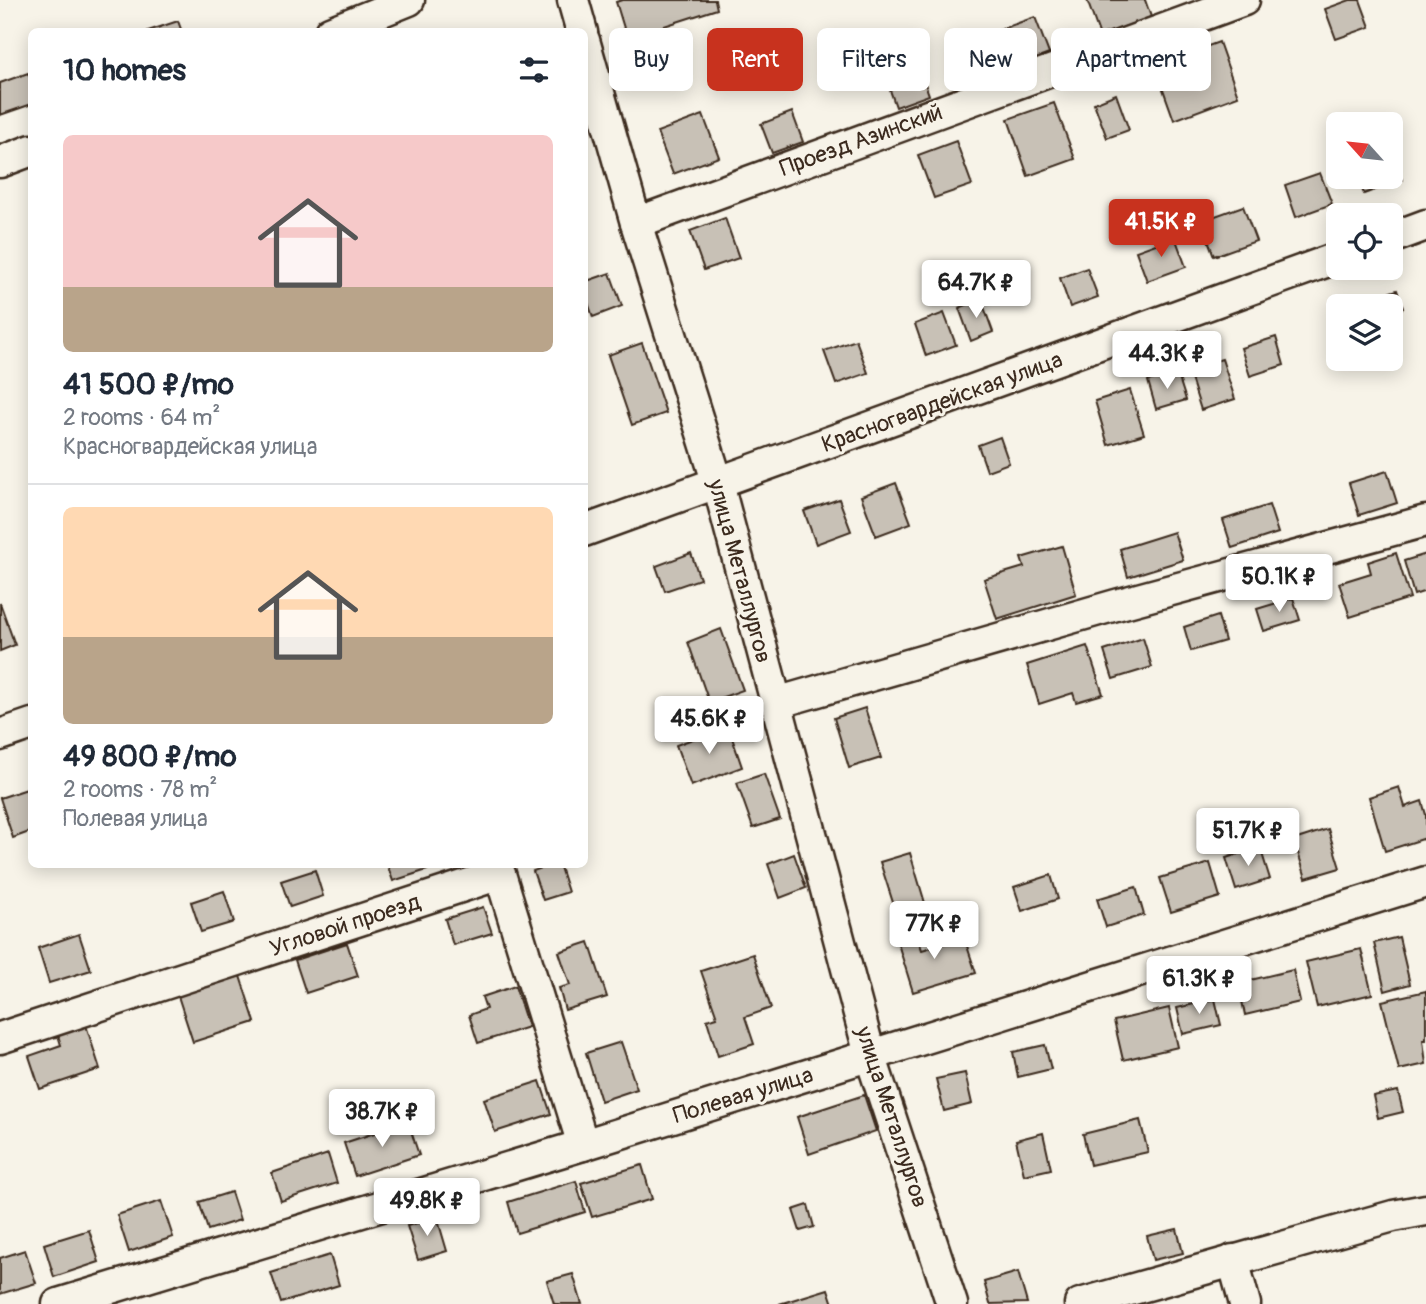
<!DOCTYPE html>
<html lang="en">
<head>
<meta charset="utf-8">
<style>
	body { margin:0; font-family:Pangolin,sans-serif; background:#f6f6f7; color:#1f2937; height:100vh; display:flex; flex-direction:column; font-size:26px; white-space:nowrap }
	* { box-sizing:border-box; margin:0 }
	p { font-size:23px; color:#747a83 }
	.icon { flex:none; width:38px; height:38px; fill:none; stroke:currentColor; stroke-width:2; stroke-linecap:round; stroke-linejoin:round }
	.map { position:relative; flex:1; overflow:hidden }
	.side { position:absolute; left:28px; top:28px; width:560px; height:840px; display:flex; flex-direction:column; background:#fff; border-radius:10px; box-shadow:0 4px 18px #0003 }
	.side>* { flex:none }
	.hud { position:absolute; left:609px; top:28px; width:665px; height:63px; display:flex; gap:14px }
	.needle { width:46px; rotate:297deg }
	.controls { position:absolute; left:1326px; top:112px; display:grid; gap:14px }
	.controls a { display:grid; place-items:center; width:77px; height:77px; border-radius:10px; background:#fff; box-shadow:0 4px 18px #0003; font-size:35px }
	.price { position:absolute; translate:-50% -60px; padding:0 16px; border-radius:7px; background:#fff; color:#222; font-size:23px; line-height:46px; filter:drop-shadow(0 2px 4px #0008) }
	.price::after { content:''; position:absolute; left:50%; top:42px; width:21px; height:16px; margin-left:-10px; background:inherit; clip-path:polygon(0 0,100% 0,50% 100%) }
	.price.current { background:#c8321e; color:#fff }
	ul { padding:0; list-style:none }
	li { display:grid; align-content:center; gap:14px; height:371px; padding:0 35px }
	li+li { border-top:2px solid #e0e1e3 }
	li span { display:grid; place-items:center; height:217px; border-radius:10px; color:#555 }
	li>.icon { margin-inline-start:auto }
	span .icon { width:126px; height:126px; fill:#fffc; stroke-width:1 }
	li b { font-size:30px }
	h2 { display:flex; justify-content:space-between; align-items:center; height:84px; padding:0 35px; font-size:30px }
	.chip { padding:0 24px; border-radius:10px; background:#fff; box-shadow:0 4px 18px #0003; font-size:24px; line-height:63px }
	.chip.current { background:#c8321e; color:#fff }
	.map>svg:first-child { display:block }
</style>
</head>
<body>
<div class="map">
<svg width="1426" height="1304" viewBox="0 0 1426 1304">
	<rect width="100%" height="100%" fill="#f7f3e8"/>
	<filter id="ink" filterUnits="userSpaceOnUse"><feTurbulence type="fractalNoise" baseFrequency=".0143" numOctaves="2"/><feDisplacementMap in="SourceGraphic" scale="14" xChannelSelector="R" yChannelSelector="G"/><feConvolveMatrix kernelMatrix="1 2 1 2 8 2 1 2 1" color-interpolation-filters="sRGB"/></filter>
	<g filter="url(#ink)">
		<g fill="#c8c1b6" stroke="#3b2a1e" stroke-width="2">
			<polygon points="622,0 715,0 717,9 627,38 616,2"/>
			<polygon points="1087,0 1145,0 1151,17 1100,36"/>
			<polygon points="1350,0 1360,0 1370,27 1336,39 1325,9"/>
			<polygon points="1035,17 1051,59 998,79 982,36"/>
			<polygon points="178,21 182,32 148,32 148,31"/>
			<polygon points="1219,42 1238,96 1174,120 1158,75 1187,65 1183,55"/>
			<polygon points="918,64 929,95 896,107 885,76"/>
			<polygon points="28,73 32,82 32,104 0,115 0,83"/>
			<polygon points="1116,94 1129,130 1107,138 1094,103"/>
			<polygon points="1054,103 1075,159 1028,176 1008,119"/>
			<polygon points="792,112 803,142 772,153 761,124"/>
			<polygon points="703,115 719,157 673,174 657,132"/>
			<polygon points="956,141 972,185 934,198 918,155"/>
			<polygon points="1392,152 1402,180 1364,194 1357,177 1391,177"/>
			<polygon points="1320,173 1332,204 1296,217 1285,185"/>
			<polygon points="1243,206 1256,241 1214,256 1201,221"/>
			<polygon points="725,218 739,258 704,270 690,231"/>
			<polygon points="1175,237 1186,267 1147,281 1136,251"/>
			<polygon points="1087,268 1098,297 1070,307 1060,278"/>
			<polygon points="610,273 622,306 593,317 584,291 584,282"/>
			<polygon points="1397,290 1403,308 1391,312 1391,306 1346,306"/>
			<polygon points="981,299 993,332 971,341 959,308"/>
			<polygon points="944,313 956,345 926,356 915,324"/>
			<polygon points="1276,337 1284,365 1250,376 1241,348"/>
			<polygon points="856,340 868,373 836,384 824,351"/>
			<polygon points="642,343 666,413 632,425 608,355"/>
			<polygon points="1222,359 1235,399 1201,410 1188,369"/>
			<polygon points="1177,372 1186,400 1156,409 1148,381"/>
			<polygon points="1130,390 1144,434 1108,445 1095,401"/>
			<polygon points="1000,437 1009,463 987,471 978,445"/>
			<polygon points="1387,471 1397,503 1359,515 1349,483"/>
			<polygon points="896,483 911,523 876,536 861,496"/>
			<polygon points="839,499 851,531 816,544 804,511"/>
			<polygon points="1269,505 1278,533 1232,548 1223,520"/>
			<polygon points="1174,532 1183,560 1128,577 1120,549"/>
			<polygon points="1062,546 1076,594 997,619 984,579 1024,567 1021,558"/>
			<polygon points="691,553 700,579 665,591 656,566"/>
			<polygon points="1396,553 1410,598 1350,617 1339,583 1371,573 1368,562"/>
			<polygon points="1426,554 1426,591 1414,595 1404,561"/>
			<polygon points="1293,598 1300,620 1264,631 1257,609"/>
			<polygon points="0,603 15,645 0,651"/>
			<polygon points="1218,616 1225,641 1191,651 1184,627"/>
			<polygon points="721,629 743,690 709,702 688,642"/>
			<polygon points="1143,638 1152,667 1113,679 1104,651"/>
			<polygon points="1087,646 1103,694 1076,702 1073,693 1039,704 1027,665"/>
			<polygon points="865,708 881,758 849,768 834,718"/>
			<polygon points="728,726 742,767 691,786 676,745"/>
			<polygon points="764,774 780,819 753,828 737,783"/>
			<polygon points="1399,787 1405,807 1422,801 1426,815 1426,838 1385,851 1369,797"/>
			<polygon points="27,789 32,800 32,831 13,838 0,798"/>
			<polygon points="1328,829 1340,868 1306,878 1294,840"/>
			<polygon points="1260,847 1270,879 1236,890 1226,858"/>
			<polygon points="910,853 925,903 896,912 880,862"/>
			<polygon points="794,854 806,888 780,898 768,864"/>
			<polygon points="1210,863 1220,897 1171,912 1160,878"/>
			<polygon points="387,864 425,864 427,870 393,881"/>
			<polygon points="553,864 559,864 568,892 543,900 533,871"/>
			<polygon points="315,870 323,896 290,907 281,881"/>
			<polygon points="1051,875 1058,899 1022,911 1014,887"/>
			<polygon points="1136,887 1144,915 1106,927 1097,899"/>
			<polygon points="224,891 234,922 201,932 191,902"/>
			<polygon points="483,907 492,933 453,945 445,919"/>
			<polygon points="915,928 922,950 964,937 976,973 913,992 895,934"/>
			<polygon points="79,934 91,970 49,983 38,948"/>
			<polygon points="1399,937 1410,984 1385,991 1374,943"/>
			<polygon points="589,942 607,997 565,1010 559,988 570,985 559,952"/>
			<polygon points="347,943 358,976 306,993 295,960"/>
			<polygon points="1361,949 1372,994 1317,1007 1306,962"/>
			<polygon points="753,954 771,1008 745,1017 754,1044 718,1056 707,1020 717,1017 701,971"/>
			<polygon points="1293,970 1300,1002 1245,1015 1238,983"/>
			<polygon points="240,976 255,1022 193,1042 178,996"/>
			<polygon points="515,986 528,1027 478,1043 469,1015 486,1009 482,997"/>
			<polygon points="1426,991 1426,1040 1423,1040 1426,1064 1399,1070 1382,1001"/>
			<polygon points="1215,999 1221,1025 1183,1034 1177,1008"/>
			<polygon points="1169,1008 1178,1047 1123,1060 1114,1021"/>
			<polygon points="85,1022 100,1069 40,1089 29,1056 61,1045 57,1032"/>
			<polygon points="621,1042 637,1089 601,1101 586,1053"/>
			<polygon points="1045,1045 1051,1069 1018,1077 1013,1052"/>
			<polygon points="965,1073 972,1104 944,1111 936,1079"/>
			<polygon points="540,1081 551,1114 495,1132 484,1099"/>
			<polygon points="1398,1091 1403,1112 1378,1118 1373,1096"/>
			<polygon points="864,1095 876,1131 809,1154 797,1117"/>
			<polygon points="1140,1120 1148,1152 1090,1165 1083,1134"/>
			<polygon points="408,1122 419,1155 355,1176 344,1143"/>
			<polygon points="1043,1133 1051,1169 1024,1175 1016,1140"/>
			<polygon points="328,1154 337,1183 281,1201 272,1173"/>
			<polygon points="642,1165 652,1199 592,1217 581,1183"/>
			<polygon points="576,1181 585,1212 517,1233 508,1202"/>
			<polygon points="231,1192 240,1220 208,1230 199,1202"/>
			<polygon points="161,1201 173,1237 129,1252 117,1215"/>
			<polygon points="808,1205 814,1227 800,1231 793,1210"/>
			<polygon points="437,1217 447,1251 418,1260 407,1226"/>
			<polygon points="1177,1229 1183,1253 1153,1260 1147,1236"/>
			<polygon points="89,1230 99,1262 54,1277 44,1244"/>
			<polygon points="25,1250 36,1283 0,1294 0,1258"/>
			<polygon points="330,1255 339,1285 281,1303 271,1273"/>
			<polygon points="1018,1272 1027,1303 990,1304 984,1282"/>
			<polygon points="573,1274 582,1304 554,1304 547,1281"/>
			<polygon points="828,1289 833,1304 779,1304"/>
		</g>
		<g fill="none" stroke-linecap="round" stroke-linejoin="round">
			<defs>
				<g id="street">
					<polyline points="573,0 582,32"/>
					<polyline points="330,32 409,0"/>
					<polyline points="584,40 636,223 718,484 870,1055 952,1304"/>
					<polyline points="0,162 32,150"/>
					<polyline points="636,223 1244,0"/>
					<polyline points="1391,238 1426,225"/>
					<polyline points="584,531 1339,257"/>
					<polyline points="776,703 1116,605 1426,521"/>
					<polyline points="0,735 32,724"/>
					<polyline points="0,1038 500,874 583,1145"/>
					<polyline points="1233,1260 1245,1304"/>
					<polyline points="58,1304 583,1145 1426,882"/>
					<polyline points="1080,1304 1393,1216 1426,1210"/>
				</g>
			</defs>
			<use href="#street" stroke="#3b2a1e" stroke-width="35"/>
			<use href="#street" stroke="#f7f3e8" stroke-width="30"/>
		</g>
	</g>
	<g text-anchor="middle" dominant-baseline="central" stroke-width="6" stroke-linejoin="round" paint-order="stroke">
		<g font-size="23" fill="#3b2a1e" stroke="#f7f3e8">
			<text transform="translate(861 140) rotate(-20)">Проезд Азинский</text>
			<text transform="translate(942 402) rotate(-20)">Красногвардейская улица</text>
			<text transform="translate(740 571) rotate(75)">улица Металлургов</text>
			<text transform="translate(345 925) rotate(-18)">Угловой проезд</text>
			<text transform="translate(743 1095) rotate(-17)">Полевая улица</text>
			<text transform="translate(892 1117) rotate(72)">улица Металлургов</text>
		</g>
	</g>
</svg>
<div class="controls">
<a><svg class="needle" viewBox="-14 -14 28 28"><path d="M0-13l5 13h-10z" fill="#e53935"/><path d="M0 13l5-13h-10z" fill="#747a83"/></svg></a>
<a><svg class="icon" aria-label="locate" viewBox="0 0 24 24"><circle cx="12" cy="12" r="6"/><path d="M12 2v4M12 18v4M2 12h4M18 12h4"/></svg></a>
<a><svg class="icon" aria-label="layers" viewBox="0 0 24 24"><path d="M12 4l9 5-9 5-9-5zM3 14l9 5 9-5"/></svg></a>
</div>
<b class="price current" style="left:1161px;top:259px">41.5K ₽</b>
<b class="price" style="left:976px;top:320px">64.7K ₽</b>
<b class="price" style="left:1167px;top:391px">44.3K ₽</b>
<b class="price" style="left:1279px;top:614px">50.1K ₽</b>
<b class="price" style="left:709px;top:756px">45.6K ₽</b>
<b class="price" style="left:1248px;top:868px">51.7K ₽</b>
<b class="price" style="left:934px;top:961px">77K ₽</b>
<b class="price" style="left:1199px;top:1016px">61.3K ₽</b>
<b class="price" style="left:382px;top:1149px">38.7K ₽</b>
<b class="price" style="left:427px;top:1238px">49.8K ₽</b>
<div class="hud">
<a class="chip">Buy</a>
<a class="chip current">Rent</a>
<a class="chip">Filters</a>
<a class="chip">New</a>
<a class="chip">Apartment</a>
</div>
<section class="side">
<h2>10 homes<svg class="icon" aria-label="filters" viewBox="0 0 24 24"><path d="M4 7h16M4 17h16"/><circle cx="9" cy="7" r="2"/><circle cx="15" cy="17" r="2"/></svg></h2>
<ul>
<li><span style="background:linear-gradient(#f6c9c9 70%,#b9a48a 0)"><svg class="icon" aria-label="home" viewBox="0 0 24 24"><path d="M3 11l9-7 9 7M6 9v11h12V9"/></svg></span><div><b>41 500 ₽/mo</b><p>2 rooms · 64 m²</p><p>Красногвардейская улица</p></div></li>
<li><span style="background:linear-gradient(#ffd9b3 60%,#b9a48a 0)"><svg class="icon" aria-label="home" viewBox="0 0 24 24"><path d="M3 11l9-7 9 7M6 9v11h12V9"/></svg></span><div><b>49 800 ₽/mo</b><p>2 rooms · 78 m²</p><p>Полевая улица</p></div></li>
</ul>
</section>
</div>
</body>
</html>
